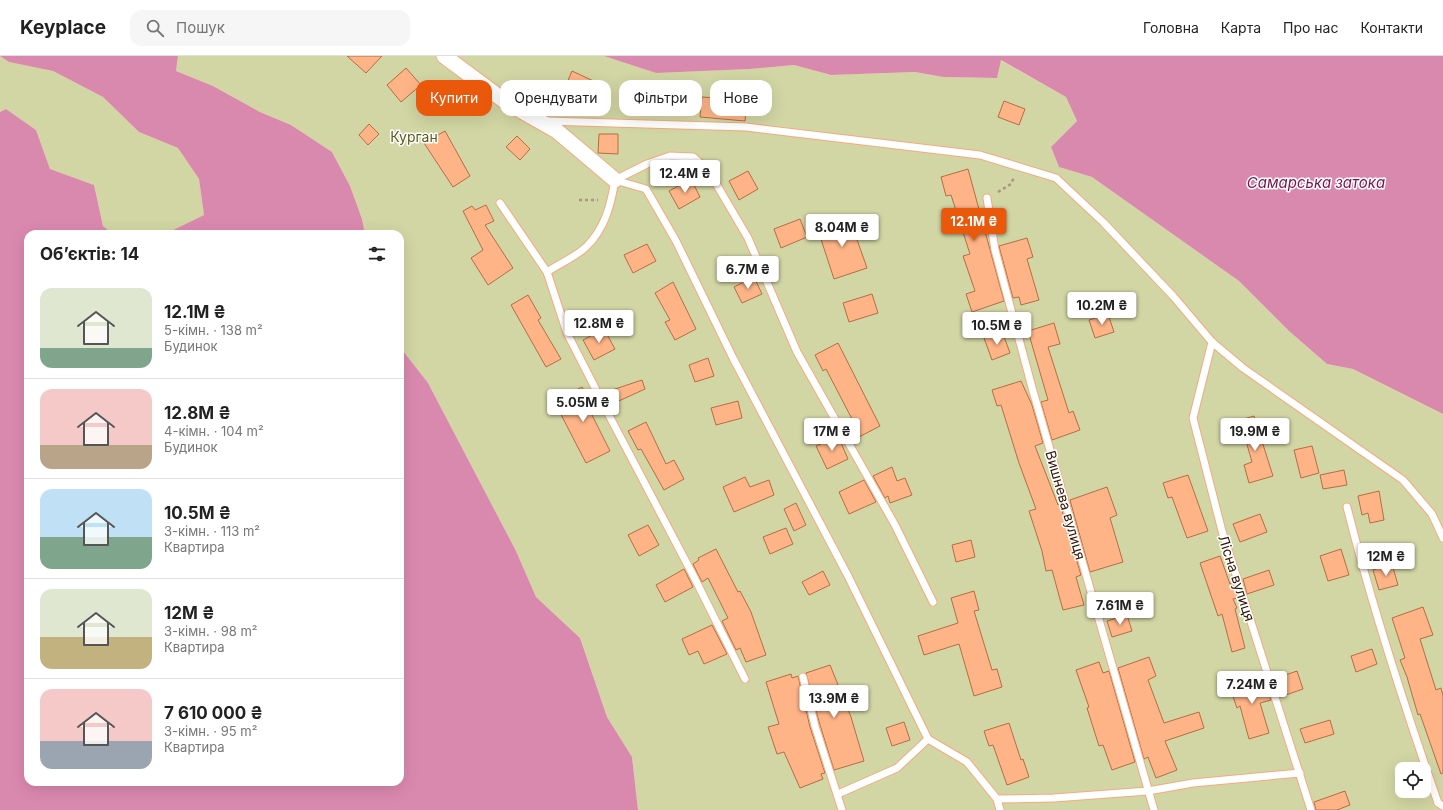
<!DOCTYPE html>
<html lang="uk">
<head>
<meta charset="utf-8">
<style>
	body { margin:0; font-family:Inter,sans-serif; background:#f6f6f6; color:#222; height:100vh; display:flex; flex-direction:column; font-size:15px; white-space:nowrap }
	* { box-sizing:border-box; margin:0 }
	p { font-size:13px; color:#767676 }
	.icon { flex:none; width:22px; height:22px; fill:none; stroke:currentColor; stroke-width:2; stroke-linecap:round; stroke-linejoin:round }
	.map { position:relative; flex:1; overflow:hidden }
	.panel { position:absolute; left:24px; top:174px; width:380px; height:556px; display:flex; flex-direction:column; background:#fff; border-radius:12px; box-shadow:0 4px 16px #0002 }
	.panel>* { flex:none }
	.hud { position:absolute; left:416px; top:24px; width:380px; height:36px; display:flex; gap:8px }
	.controls { position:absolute; left:1395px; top:706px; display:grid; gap:8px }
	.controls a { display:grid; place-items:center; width:36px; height:36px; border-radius:8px; background:#fff; box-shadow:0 4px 16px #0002; font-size:20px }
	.price { position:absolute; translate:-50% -34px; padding:0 9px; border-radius:4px; background:#fff; color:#222; font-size:13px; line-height:26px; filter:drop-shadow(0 1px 2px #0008) }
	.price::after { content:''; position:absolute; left:50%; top:24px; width:12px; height:9px; margin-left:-6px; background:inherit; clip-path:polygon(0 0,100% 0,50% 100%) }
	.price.on { background:#ea580c; color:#fff }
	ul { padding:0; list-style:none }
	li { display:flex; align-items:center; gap:12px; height:100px; padding:0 16px }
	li+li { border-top:1px solid #e0e0e0 }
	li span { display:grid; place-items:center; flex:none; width:112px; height:80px; border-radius:12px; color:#555 }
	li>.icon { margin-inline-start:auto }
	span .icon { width:48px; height:48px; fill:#fffc; stroke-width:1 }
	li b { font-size:17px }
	h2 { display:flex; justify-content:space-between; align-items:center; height:48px; padding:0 16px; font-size:17px }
	.tag { padding:0 14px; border-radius:12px; background:#fff; box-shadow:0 4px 16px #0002; font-size:14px; line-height:36px }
	.tag.on { background:#ea580c; color:#fff }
	header { display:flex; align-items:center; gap:24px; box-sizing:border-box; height:56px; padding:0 20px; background:#fff; border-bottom:1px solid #e0e0e0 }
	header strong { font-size:19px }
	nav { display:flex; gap:22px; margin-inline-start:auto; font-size:14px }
	.search { width:280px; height:36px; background:#f6f6f6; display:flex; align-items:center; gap:10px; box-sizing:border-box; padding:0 14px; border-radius:12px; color:#767676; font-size:15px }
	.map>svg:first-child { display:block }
</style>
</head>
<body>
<header>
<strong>Keyplace</strong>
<div class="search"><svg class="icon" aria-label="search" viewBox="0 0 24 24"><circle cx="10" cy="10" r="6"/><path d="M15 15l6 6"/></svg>Пошук</div>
<nav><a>Головна</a><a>Карта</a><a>Про нас</a><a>Контакти</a></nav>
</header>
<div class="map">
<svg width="1443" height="754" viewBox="0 0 1443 754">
	<rect width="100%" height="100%" fill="#fddecc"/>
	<g fill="#d2d6a4" fill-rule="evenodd">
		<polygon points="0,0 9,6 53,15 103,41 139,76 178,92 199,123 204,159 165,178 113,178 103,170 94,129 50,113 36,74 6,53 0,56"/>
		<path d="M178,0H604L656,17L750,13L794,9L831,19L915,16L943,21L996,22L1000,4L1066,41L1077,65L1051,91L1059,111L1092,121L1239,225L1289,275L1327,308L1353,313L1443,358V754H638L632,701L607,661L580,582L536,541L516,495L428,327L400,291V178H365L362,163L350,130L332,96L291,69L260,56L213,30L176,15ZM1402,713H1424V735H1402Z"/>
	</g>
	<g fill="#da89ae">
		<polygon points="0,0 178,0 176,15 213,30 260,56 291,69 332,96 350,130 362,163 365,178 165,178 204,159 199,123 178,92 139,76 103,41 53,15 9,6"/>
		<polygon points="604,0 1443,0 1443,358 1353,313 1327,308 1289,275 1239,225 1092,121 1059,111 1051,91 1077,65 1066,41 1001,4 997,22 943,21 915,16 831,19 794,9 750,13 656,17"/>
		<polygon points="6,53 36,74 50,113 94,129 103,170 113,178 28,178 28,726 400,726 400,291 428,327 516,495 536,541 580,582 607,661 632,701 638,754 0,754 0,56"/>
	</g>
	<g fill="#ffb487" stroke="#b36e43">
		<polygon points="347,0 382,0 366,17"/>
		<polygon points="406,12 421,29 401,46 387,29"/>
		<polygon points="572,15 602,29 594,47 564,34"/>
		<polygon points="702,41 747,44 745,65 700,61"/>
		<polygon points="1004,45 1025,53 1019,69 998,61"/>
		<polygon points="369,68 379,78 368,89 359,79"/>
		<polygon points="445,75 470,120 453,131 424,87"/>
		<polygon points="599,78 618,78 618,98 598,97"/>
		<polygon points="517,80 530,93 520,104 506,91"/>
		<polygon points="968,113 1004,245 972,256 966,238 975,235 963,200 970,198 951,139 946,140 941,121"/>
		<polygon points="748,115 758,133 739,144 729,125"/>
		<polygon points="691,123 700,141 679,153 669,135"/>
		<polygon points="486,149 494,165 485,169 513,212 488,229 471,202 483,194 463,155 472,150 475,154"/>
		<polygon points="849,161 867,212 834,223 817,171"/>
		<polygon points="800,163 807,181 781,192 774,173"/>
		<polygon points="1027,182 1033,201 1027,203 1039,244 1021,249 1019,241 1013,242 999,190"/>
		<polygon points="647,188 656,205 633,217 624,199"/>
		<polygon points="754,221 762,238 742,247 734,231"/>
		<polygon points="673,226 696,273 675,284 665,266 670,264 655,237"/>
		<polygon points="872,238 878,257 849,266 843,247"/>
		<polygon points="528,239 541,262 538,264 561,303 546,311 511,249"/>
		<polygon points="1108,258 1114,276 1095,282 1089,264"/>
		<polygon points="1054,267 1060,288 1048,291 1069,357 1073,355 1080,374 1052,384 1041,346 1048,344 1028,275"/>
		<polygon points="604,273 615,293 594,304 583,284"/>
		<polygon points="1002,275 1010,297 992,304 984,282"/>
		<polygon points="838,287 880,370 857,382 848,365 852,363 826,313 823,315 815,299"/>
		<polygon points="708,302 714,320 695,326 689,309"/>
		<polygon points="642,324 645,333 610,349 603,337"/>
		<polygon points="1021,325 1032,349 1043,387 1035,390 1058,449 1060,448 1081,519 1076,521 1084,549 1063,554 1052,514 1046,515 1042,495 1029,455 1036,453 1019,407 1001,349 997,350 992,334"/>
		<polygon points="582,331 587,340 594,340 600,353 592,359 610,395 586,407 554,345"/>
		<polygon points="738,345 742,362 716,369 711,352"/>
		<polygon points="1254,360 1273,420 1249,427 1244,409 1252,406 1240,364"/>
		<polygon points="646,366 666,408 674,404 684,423 664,434 641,393 638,394 628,375"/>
		<polygon points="838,380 848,403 827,413 816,390"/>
		<polygon points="1312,390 1319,417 1301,422 1294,394"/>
		<polygon points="892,411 897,425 905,422 912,439 890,447 888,440 885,442 873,420"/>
		<polygon points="1344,414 1347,429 1323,433 1320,419"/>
		<polygon points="1188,419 1208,475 1187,482 1172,441 1168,442 1163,427"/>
		<polygon points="745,421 750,431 769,424 774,439 734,456 723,431"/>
		<polygon points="864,424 876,446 849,458 839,436"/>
		<polygon points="1107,431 1117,459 1110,462 1123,506 1090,516 1070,444"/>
		<polygon points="1379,435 1384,464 1370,467 1368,457 1362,459 1358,440"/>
		<polygon points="796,447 806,469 794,475 784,453"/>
		<polygon points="1260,458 1267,476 1240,486 1233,468"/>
		<polygon points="648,469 659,489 639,500 628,479"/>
		<polygon points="786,472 793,488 770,498 763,481"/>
		<polygon points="971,484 975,501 956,506 952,489"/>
		<polygon points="716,493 738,536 740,535 751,556 766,599 746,606 740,592 736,594 722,565 728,562 708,522 702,526 693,508 699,504 698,502"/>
		<polygon points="1341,493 1349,519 1328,525 1320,500"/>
		<polygon points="1220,500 1230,528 1233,526 1238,542 1233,543 1237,552 1235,553 1245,592 1232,596 1222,558 1218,560 1200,507"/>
		<polygon points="1392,508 1398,529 1379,534 1373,514"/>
		<polygon points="684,513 693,531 665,546 656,529"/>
		<polygon points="1269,514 1274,529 1247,538 1243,523"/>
		<polygon points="823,515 830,529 809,539 802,526"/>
		<polygon points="974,535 979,554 974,555 992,614 997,613 1002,631 974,640 959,588 924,599 918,580 958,567 951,542"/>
		<polygon points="1423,551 1433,579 1420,583 1436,634 1441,632 1443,640 1443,717 1441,718 1420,658 1418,659 1407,621 1400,604 1405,602 1392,562"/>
		<polygon points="1127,559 1132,575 1112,581 1107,565"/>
		<polygon points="712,569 727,598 704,608 698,595 689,599 682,583"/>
		<polygon points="1372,593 1377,608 1356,616 1351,600"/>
		<polygon points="1149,601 1156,620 1148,624 1164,667 1199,656 1204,672 1165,685 1177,714 1156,722 1148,701 1144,703 1118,612"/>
		<polygon points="1099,606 1103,617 1109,615 1135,706 1112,714 1103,689 1099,690 1087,652 1089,651 1076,614"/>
		<polygon points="830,609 851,661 864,705 834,714 820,669 806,617"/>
		<polygon points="1297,615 1303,633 1280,641 1274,623"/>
		<polygon points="791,618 792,622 798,620 810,671 825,717 821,718 823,723 800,732 784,696 777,698 768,671 779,668 766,626"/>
		<polygon points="1253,621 1255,629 1265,626 1271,644 1260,647 1269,677 1249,683 1240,650 1237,652 1229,629"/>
		<polygon points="1330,664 1334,678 1305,687 1300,673"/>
		<polygon points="904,666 910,684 892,690 886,672"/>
		<polygon points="1009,667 1021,704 1023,703 1029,721 1007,729 993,689 989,690 984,675"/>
		<polygon points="1345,735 1350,749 1337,754 1316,754 1314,746"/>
	</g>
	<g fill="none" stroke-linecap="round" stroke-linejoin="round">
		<defs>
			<g id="service">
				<polyline points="546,65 746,71 980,99 1056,122 1103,166 1173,240 1212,286 1243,312 1403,424 1432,458 1443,482"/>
				<polyline points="615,124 646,133 676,185 733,302 848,520 928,683"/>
				<polyline points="615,124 647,108 670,100 693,101 708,114 748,182 797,296 895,469 933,546"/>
				<polyline points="987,142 995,194 1033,335 1154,754"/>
				<polyline points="500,147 547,216 567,277 612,365 694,521 745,623"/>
				<path d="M547,216C559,208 575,201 586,191C605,173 611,148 615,124"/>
				<polyline points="1212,286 1193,362 1222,475 1311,754"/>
				<path d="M1347,451C1372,551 1404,649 1438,747L1443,750"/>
				<polyline points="803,621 815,670 842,754"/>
				<polyline points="838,738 897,712 928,683 967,706 997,743 1054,742 1148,735 1193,727 1300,717"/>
				<polyline points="997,743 1000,754"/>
			</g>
			<polyline id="minor" points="444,0 506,46 557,75 615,124"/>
		</defs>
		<use href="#service" stroke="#f4aa7e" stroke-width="9"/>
		<use href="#minor" stroke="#f4aa7e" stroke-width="17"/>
		<g stroke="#b09280" stroke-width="2.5" stroke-dasharray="3 3" stroke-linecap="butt">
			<polyline points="998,136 1011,128 1014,121"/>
			<polyline points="579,144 598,144"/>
		</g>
		<use href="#service" stroke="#fff" stroke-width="7"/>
		<use href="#minor" stroke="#fff" stroke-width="15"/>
	</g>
	<g text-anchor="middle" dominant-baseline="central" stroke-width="3" stroke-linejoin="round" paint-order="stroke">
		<g font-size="14" fill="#585b1d" stroke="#fff">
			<text x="414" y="80">Курган</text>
		</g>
		<g font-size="14" fill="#311504" stroke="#fff">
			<text transform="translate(1066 449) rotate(74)">Вишнева вулиця</text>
			<text transform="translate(1237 522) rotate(72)">Лісна вулиця</text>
		</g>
		<g font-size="15" font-style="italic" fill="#75164c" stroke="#fff">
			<text x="1316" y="126">Самарська затока</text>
		</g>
	</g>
</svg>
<div class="controls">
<a><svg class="icon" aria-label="locate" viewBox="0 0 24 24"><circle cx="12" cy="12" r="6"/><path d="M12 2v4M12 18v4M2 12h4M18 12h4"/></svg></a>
</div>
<b class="price" style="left:685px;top:138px">12.4M ₴</b>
<b class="price on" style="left:974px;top:186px">12.1M ₴</b>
<b class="price" style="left:842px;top:192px">8.04M ₴</b>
<b class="price" style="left:748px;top:234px">6.7M ₴</b>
<b class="price" style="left:1102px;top:270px">10.2M ₴</b>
<b class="price" style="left:599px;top:288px">12.8M ₴</b>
<b class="price" style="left:997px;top:290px">10.5M ₴</b>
<b class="price" style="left:583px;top:367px">5.05M ₴</b>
<b class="price" style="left:832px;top:396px">17M ₴</b>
<b class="price" style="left:1255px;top:396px">19.9M ₴</b>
<b class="price" style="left:1386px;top:521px">12M ₴</b>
<b class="price" style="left:1120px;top:570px">7.61M ₴</b>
<b class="price" style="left:1252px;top:649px">7.24M ₴</b>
<b class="price" style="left:834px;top:663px">13.9M ₴</b>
<div class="hud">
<a class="tag on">Купити</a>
<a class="tag">Орендувати</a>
<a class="tag">Фільтри</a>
<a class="tag">Нове</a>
</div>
<section class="panel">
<h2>Об’єктів: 14<svg class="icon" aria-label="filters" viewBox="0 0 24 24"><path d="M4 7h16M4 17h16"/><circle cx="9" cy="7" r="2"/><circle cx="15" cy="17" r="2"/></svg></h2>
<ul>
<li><span style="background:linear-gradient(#dfe7d0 75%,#7fa58c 0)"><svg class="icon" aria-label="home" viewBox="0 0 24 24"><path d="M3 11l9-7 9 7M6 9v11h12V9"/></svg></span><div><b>12.1M ₴</b><p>5-кімн. · 138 m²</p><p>Будинок</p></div></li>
<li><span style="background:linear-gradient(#f6c9c9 70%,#b9a48a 0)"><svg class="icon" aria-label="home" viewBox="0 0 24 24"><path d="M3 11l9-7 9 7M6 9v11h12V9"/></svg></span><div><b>12.8M ₴</b><p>4-кімн. · 104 m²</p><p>Будинок</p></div></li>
<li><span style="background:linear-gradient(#bfe0f5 60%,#7fa58c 0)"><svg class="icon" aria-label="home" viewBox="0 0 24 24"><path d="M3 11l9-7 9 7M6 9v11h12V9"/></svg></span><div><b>10.5M ₴</b><p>3-кімн. · 113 m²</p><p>Квартира</p></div></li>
<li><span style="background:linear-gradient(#dfe7d0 60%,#c2b280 0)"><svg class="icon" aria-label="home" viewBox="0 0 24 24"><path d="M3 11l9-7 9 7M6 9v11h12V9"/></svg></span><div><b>12M ₴</b><p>3-кімн. · 98 m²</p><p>Квартира</p></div></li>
<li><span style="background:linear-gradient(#f6c9c9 65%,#9aa5b1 0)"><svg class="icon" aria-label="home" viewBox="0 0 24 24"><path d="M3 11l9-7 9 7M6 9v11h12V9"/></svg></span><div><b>7 610 000 ₴</b><p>3-кімн. · 95 m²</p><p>Квартира</p></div></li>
</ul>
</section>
</div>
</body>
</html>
